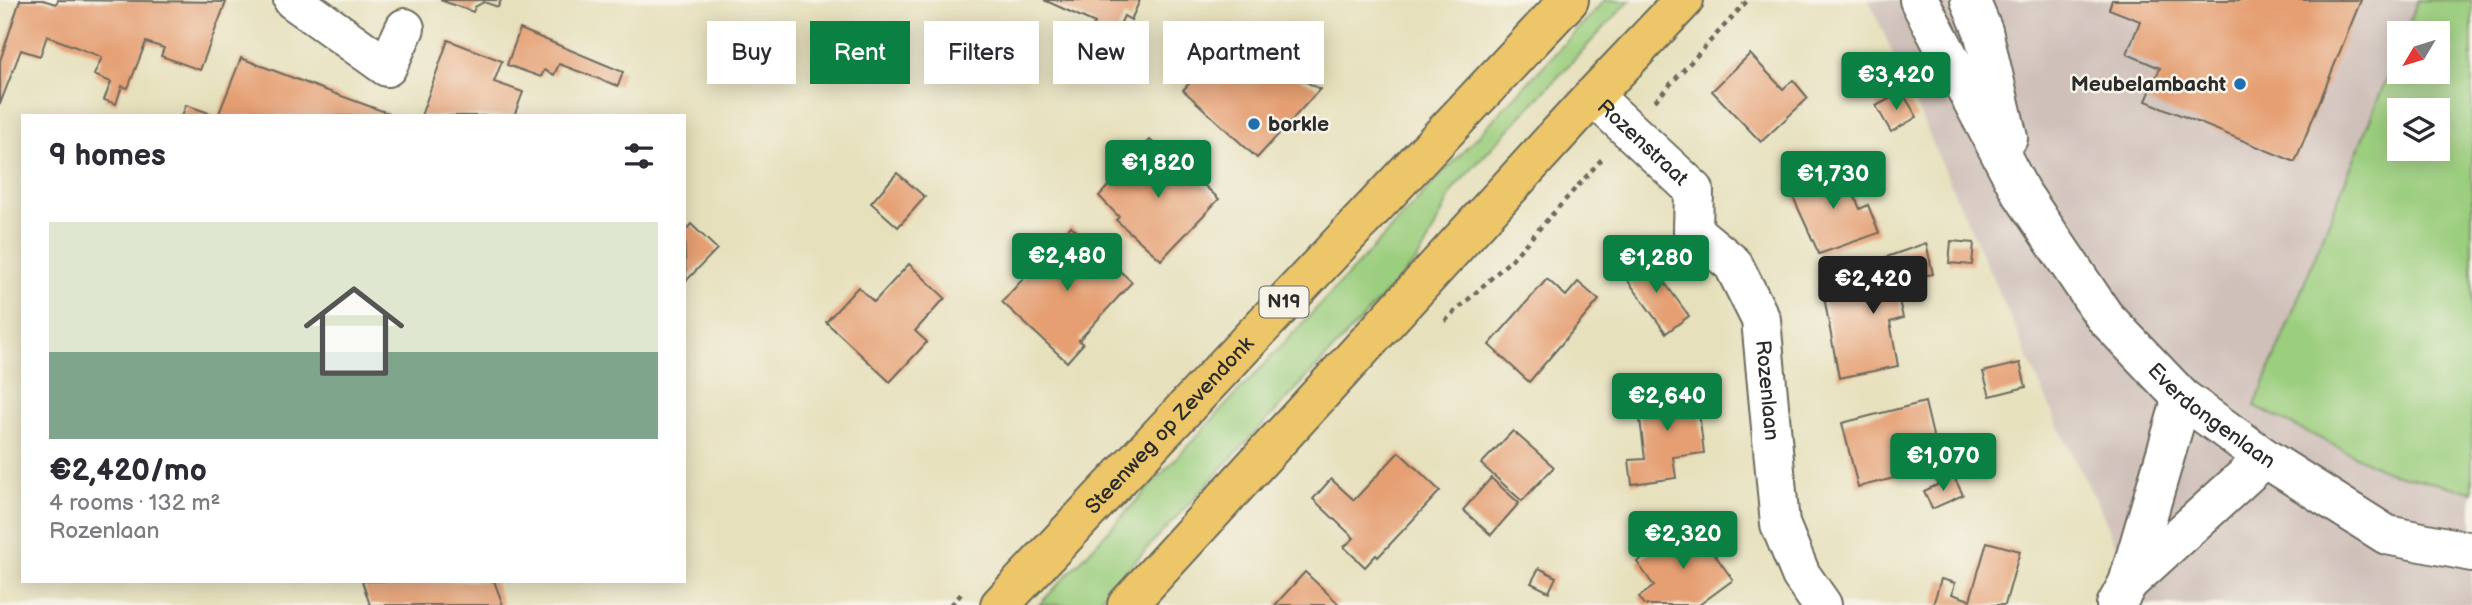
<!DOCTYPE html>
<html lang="en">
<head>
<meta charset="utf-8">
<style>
	body { margin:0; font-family:"Balsamiq Sans",sans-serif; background:#f7f7f7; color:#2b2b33; height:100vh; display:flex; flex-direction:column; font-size:26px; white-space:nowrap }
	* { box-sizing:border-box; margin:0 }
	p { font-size:23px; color:#7c7c81 }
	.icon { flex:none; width:38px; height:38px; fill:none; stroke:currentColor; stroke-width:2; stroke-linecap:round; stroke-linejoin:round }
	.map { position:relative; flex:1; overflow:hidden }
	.drawer { position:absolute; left:21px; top:114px; width:665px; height:469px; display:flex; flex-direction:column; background:#fff; border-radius:0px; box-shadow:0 4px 18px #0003 }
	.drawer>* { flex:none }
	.hud { position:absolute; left:707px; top:21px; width:665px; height:63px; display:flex; gap:14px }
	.needle { width:46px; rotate:232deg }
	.buttons { position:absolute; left:2387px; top:21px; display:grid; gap:14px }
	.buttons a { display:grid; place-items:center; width:63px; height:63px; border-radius:0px; background:#fff; box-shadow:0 4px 18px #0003; font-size:35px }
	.price { position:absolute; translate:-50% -60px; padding:0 16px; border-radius:7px; background:#0b8043; color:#fff; font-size:23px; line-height:46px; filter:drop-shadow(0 2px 4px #0008) }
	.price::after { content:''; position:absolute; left:50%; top:42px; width:21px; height:16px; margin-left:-10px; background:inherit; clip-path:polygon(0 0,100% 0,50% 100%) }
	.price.active { background:#222; color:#fff }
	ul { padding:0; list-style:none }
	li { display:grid; align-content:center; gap:14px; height:371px; padding:0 28px }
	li+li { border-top:2px solid #e1e1e2 }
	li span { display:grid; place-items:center; height:217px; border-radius:0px; color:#555 }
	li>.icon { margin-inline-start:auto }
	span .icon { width:126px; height:126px; fill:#fffc; stroke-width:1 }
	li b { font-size:30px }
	h2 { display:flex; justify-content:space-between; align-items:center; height:84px; padding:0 28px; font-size:30px }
	.chip { padding:0 24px; border-radius:0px; background:#fff; box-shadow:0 4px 18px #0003; font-size:24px; line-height:63px }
	.chip.active { background:#0b8043; color:#fff }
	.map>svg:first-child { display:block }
</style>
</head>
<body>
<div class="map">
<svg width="2472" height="605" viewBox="0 0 2472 605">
	<rect width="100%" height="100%" fill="#f7f3e8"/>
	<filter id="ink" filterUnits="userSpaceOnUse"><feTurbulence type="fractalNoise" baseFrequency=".0143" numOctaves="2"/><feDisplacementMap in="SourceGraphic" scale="14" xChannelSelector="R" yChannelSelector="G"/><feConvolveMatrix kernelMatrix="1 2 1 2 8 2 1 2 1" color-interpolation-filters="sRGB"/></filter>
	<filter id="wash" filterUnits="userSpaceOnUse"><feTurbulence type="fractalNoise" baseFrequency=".00686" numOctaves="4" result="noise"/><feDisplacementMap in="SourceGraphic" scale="28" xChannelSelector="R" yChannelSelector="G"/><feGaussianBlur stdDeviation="1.57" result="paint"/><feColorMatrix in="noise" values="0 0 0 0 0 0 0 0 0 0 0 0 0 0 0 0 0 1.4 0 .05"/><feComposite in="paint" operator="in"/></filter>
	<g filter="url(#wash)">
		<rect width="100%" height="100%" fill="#e6e0bc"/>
		<path fill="#cfc0ba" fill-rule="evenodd" d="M1869,0H2472V605H2140L2105,519L2060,430ZM2399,33H2438V72H2399ZM2399,110H2438V149H2399Z"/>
		<g fill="#9bce7e" stroke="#637c54" stroke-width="2" fill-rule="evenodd">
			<path d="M1605,0H1630L1455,187C1441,211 1432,238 1417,260L1094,605H1039Z"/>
			<path d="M2418,0H2472V492L2385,471L2255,406L2399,47V72H2438V33H2405ZM2399,110H2438V149H2399Z"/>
		</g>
		<g id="blocks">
			<g fill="#e59f72">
				<polygon points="20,0 43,0 56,4 58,0 226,2 200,70 161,56 164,48 146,42 128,88 122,86 116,104 104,100 111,82 94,75 102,57 47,36 40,56 21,50 0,104 0,61"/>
				<polygon points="440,0 501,0 498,7 484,2 475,7 473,12"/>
				<polygon points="1044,0 1140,0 1131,20 1124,16 1113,39 1091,31 1095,23"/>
				<polygon points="2112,0 2361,0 2295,162 2146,101 2160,68 2127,54 2140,21 2109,9"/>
				<polygon points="520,29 623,72 618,86 559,64 554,75 544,70 541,77 507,65"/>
				<polygon points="448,40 502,61 494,82 523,92 514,116 421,116"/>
				<polygon points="1228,42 1320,89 1257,158 1183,90"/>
				<polygon points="1750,54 1783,89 1793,80 1808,98 1761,142 1712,91"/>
				<polygon points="241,58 314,86 388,113 387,116 218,116"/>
				<polygon points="1902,92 1917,117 1891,132 1876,106"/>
				<polygon points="186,105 215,115 215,116 182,116"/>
				<polygon points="1150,140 1173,161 1175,158 1219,199 1161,260 1116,220 1119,217 1099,196"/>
				<polygon points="1841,165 1860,209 1868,205 1879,233 1819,254 1789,188"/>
				<polygon points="897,173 925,197 898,227 871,203"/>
				<polygon points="691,224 717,249 686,281 684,232"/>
				<polygon points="1071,226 1132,282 1079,340 1083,344 1067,362 1002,302"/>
				<polygon points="1951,241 1974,243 1972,265 1949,263"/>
				<polygon points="1926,243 1933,274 1895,282 1903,318 1890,322 1898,366 1839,378 1824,297 1885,284 1881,259"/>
				<polygon points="1646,257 1689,316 1666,333 1623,274"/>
				<polygon points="909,264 945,298 915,331 927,342 890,382 826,322 858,287 874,302"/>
				<polygon points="1547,279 1566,296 1578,282 1599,300 1529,382 1489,345"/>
				<polygon points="2020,363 2026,387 1990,396 1983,372"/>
				<polygon points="1696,388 1704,453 1673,457 1676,478 1632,484 1629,460 1645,459 1637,395"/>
				<polygon points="1925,402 1939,461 1897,472 1898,477 1858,487 1842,423"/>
				<polygon points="1513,431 1554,467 1522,501 1481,464"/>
				<polygon points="1399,452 1440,491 1378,557 1376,555 1365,567 1344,547 1354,538 1313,499 1331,479 1354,500"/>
				<polygon points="1957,459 1963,472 1937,483 1932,470"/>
				<polygon points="1954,477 1963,495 1932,509 1924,491"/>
				<polygon points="1491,478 1519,503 1491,535 1463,510"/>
				<polygon points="1691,522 1733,580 1699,605 1644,605 1639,597 1654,586 1637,562"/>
				<polygon points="1987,542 2020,551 2005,605 1933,605 1941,579 1955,583 1952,594 1970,600"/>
				<polygon points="1539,568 1556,577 1549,592 1531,583"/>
				<polygon points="1305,572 1340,605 1275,605"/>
				<polygon points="362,581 494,581 503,605 370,605"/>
			</g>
		</g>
	</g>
	<g filter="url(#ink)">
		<use href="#blocks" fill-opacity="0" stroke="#6c6a5e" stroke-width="2"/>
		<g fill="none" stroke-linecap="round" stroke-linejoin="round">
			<defs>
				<g id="minor">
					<polyline points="293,0 387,67 405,28"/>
					<path id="s1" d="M1919,0L2020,191L2104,316L2182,398L2265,458L2387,535L2472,552"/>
					<polyline points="1970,0 1983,31 2008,138"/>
					<path id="s2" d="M1593,96L1694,190L1693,231L1733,264L1761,320L1780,524L1801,575L1822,605"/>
					<polyline points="2128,583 2265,458"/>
					<polyline points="2116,605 2128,583 2182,398"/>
				</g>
				<g id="major">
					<path id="s3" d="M1000,605L1569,0"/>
					<polyline points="1127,605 1593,96 1684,0"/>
				</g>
			</defs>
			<use href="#minor" stroke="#6c6a5e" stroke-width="42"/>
			<use href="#major" stroke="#6c6a5e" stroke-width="42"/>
			<g stroke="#6c6a5e" stroke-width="4.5" stroke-dasharray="5 5" stroke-linecap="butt">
				<polyline points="1655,101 1748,0"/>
				<polyline points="1445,321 1512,259 1602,159"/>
				<polyline points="951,605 963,592"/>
			</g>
			<use href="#minor" stroke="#fff" stroke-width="38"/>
			<use href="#major" stroke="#ecc669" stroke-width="38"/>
		</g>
	</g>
	<g fill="#1f6fb2" stroke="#f7f3e8" stroke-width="2.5">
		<circle cx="2240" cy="84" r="7"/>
		<circle cx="1254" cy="124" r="7"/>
	</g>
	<g text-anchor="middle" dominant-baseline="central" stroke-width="5" stroke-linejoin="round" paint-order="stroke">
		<rect fill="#f7f3e8" stroke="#686764" stroke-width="2" x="1259.5" y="286.5" width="49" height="31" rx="5"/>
		<g font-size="19" font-weight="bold" fill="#2b2b2b">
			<text x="1284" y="302">N19</text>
		</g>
		<g font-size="21" font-weight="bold" fill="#2b2b2b" stroke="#f7f3e8" text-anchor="end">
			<text x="2226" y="84">Meubelambacht</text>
			<text x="1268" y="124" text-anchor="start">borkle</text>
		</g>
		<g font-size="21" fill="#2b2b2b" stroke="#f7f3e8">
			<text stroke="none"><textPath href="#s2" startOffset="68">Rozenstraat</textPath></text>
			<text stroke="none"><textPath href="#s2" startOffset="364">Rozenlaan</textPath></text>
			<text stroke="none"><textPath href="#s1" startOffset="514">Everdongenlaan</textPath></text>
			<text stroke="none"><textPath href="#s3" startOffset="247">Steenweg op Zevendonk</textPath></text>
		</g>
	</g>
</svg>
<div class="buttons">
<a><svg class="needle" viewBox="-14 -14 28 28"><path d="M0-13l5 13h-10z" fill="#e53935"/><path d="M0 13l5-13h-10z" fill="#7c7c81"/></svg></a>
<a><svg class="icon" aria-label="layers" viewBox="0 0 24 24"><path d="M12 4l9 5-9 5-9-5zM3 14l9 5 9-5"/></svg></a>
</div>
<b class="price" style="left:1896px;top:112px">€3,420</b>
<b class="price" style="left:1158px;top:200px">€1,820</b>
<b class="price" style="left:1833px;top:211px">€1,730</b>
<b class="price" style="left:1067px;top:293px">€2,480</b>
<b class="price" style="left:1656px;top:295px">€1,280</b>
<b class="price active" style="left:1873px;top:316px">€2,420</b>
<b class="price" style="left:1667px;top:433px">€2,640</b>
<b class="price" style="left:1943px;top:493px">€1,070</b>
<b class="price" style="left:1683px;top:571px">€2,320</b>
<div class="hud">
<a class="chip">Buy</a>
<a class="chip active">Rent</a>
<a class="chip">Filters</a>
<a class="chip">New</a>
<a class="chip">Apartment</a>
</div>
<section class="drawer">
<h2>9 homes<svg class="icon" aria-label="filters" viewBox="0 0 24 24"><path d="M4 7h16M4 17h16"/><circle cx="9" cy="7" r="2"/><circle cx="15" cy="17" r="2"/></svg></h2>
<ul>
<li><span style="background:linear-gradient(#dfe7d0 60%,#7fa58c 0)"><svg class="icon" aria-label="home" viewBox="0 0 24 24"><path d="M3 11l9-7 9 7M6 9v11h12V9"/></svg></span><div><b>€2,420/mo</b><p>4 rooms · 132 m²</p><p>Rozenlaan</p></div></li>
</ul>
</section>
</div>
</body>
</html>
